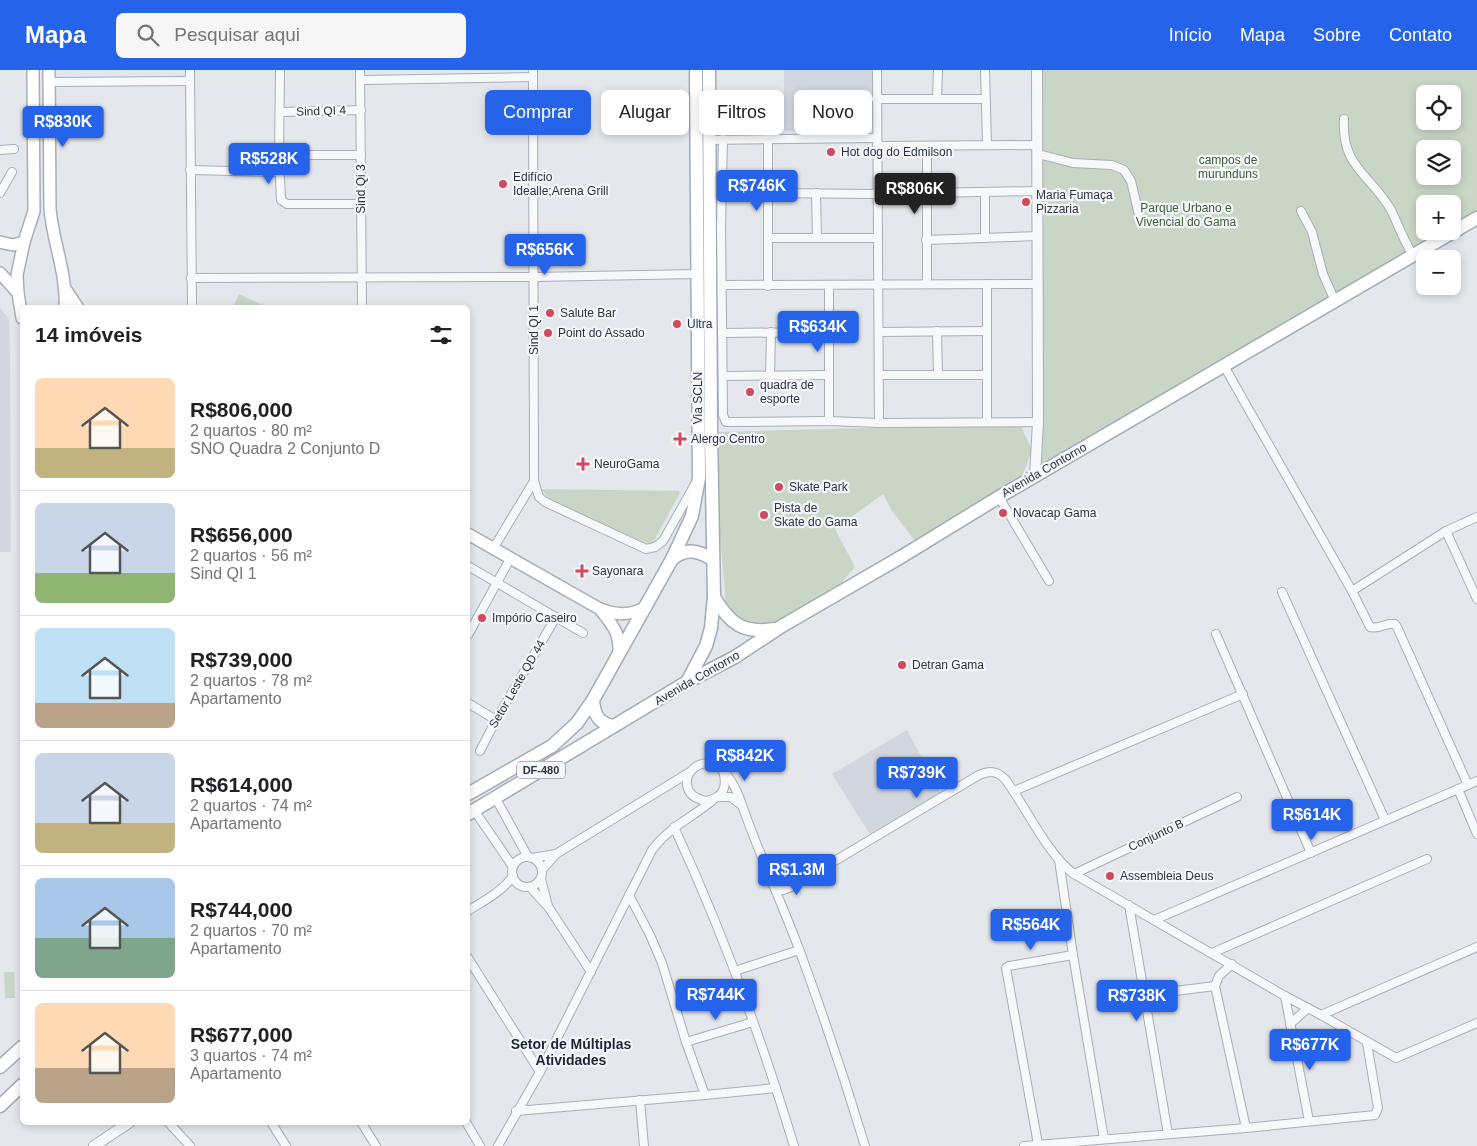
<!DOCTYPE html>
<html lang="pt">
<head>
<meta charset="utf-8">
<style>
	body { margin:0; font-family:Arial,sans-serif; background:#f6f6f6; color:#202124; height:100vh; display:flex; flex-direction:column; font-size:19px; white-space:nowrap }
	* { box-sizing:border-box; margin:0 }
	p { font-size:16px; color:#757577 }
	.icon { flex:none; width:28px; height:28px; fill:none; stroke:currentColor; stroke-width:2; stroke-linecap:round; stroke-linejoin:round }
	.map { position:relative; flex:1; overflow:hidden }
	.sheet { position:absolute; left:20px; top:235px; width:450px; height:820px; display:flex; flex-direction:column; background:#fff; border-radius:8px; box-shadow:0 2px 8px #0003 }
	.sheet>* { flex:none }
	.banner { position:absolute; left:485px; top:20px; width:475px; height:45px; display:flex; gap:10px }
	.buttons { position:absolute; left:1416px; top:15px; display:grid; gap:10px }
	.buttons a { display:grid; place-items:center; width:45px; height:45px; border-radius:8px; background:#fff; box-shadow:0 2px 8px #0003; font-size:25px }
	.price { position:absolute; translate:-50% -42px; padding:0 11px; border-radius:5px; background:#2563eb; color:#fff; font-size:16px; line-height:32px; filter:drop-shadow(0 1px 2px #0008) }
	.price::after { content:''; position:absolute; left:50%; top:30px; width:15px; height:11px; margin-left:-8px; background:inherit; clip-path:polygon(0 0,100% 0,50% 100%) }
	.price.current { background:#222; color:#fff }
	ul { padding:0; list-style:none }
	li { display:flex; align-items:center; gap:15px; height:125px; padding:0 15px }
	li+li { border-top:1px solid #e0e0e0 }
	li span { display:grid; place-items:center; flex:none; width:140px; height:100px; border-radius:8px; color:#555 }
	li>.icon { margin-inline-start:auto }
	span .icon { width:60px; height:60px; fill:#fffc; stroke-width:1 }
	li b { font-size:21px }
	h2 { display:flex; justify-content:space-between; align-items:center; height:60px; padding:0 15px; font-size:21px }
	.tag { padding:0 18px; border-radius:8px; background:#fff; box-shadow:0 2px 8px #0003; font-size:18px; line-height:45px }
	.tag.current { background:#2563eb; color:#fff }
	header { display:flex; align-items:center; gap:30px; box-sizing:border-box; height:70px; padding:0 25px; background:#2563eb; color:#fff }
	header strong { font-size:24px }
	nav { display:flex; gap:28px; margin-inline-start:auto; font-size:18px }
	.search { width:350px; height:45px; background:#f6f6f6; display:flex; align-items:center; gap:12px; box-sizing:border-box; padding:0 18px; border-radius:8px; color:#757577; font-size:19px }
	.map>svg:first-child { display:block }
</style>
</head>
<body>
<header>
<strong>Mapa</strong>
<div class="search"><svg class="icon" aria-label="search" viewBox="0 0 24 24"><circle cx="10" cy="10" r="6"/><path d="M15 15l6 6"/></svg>Pesquisar aqui</div>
<nav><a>Início</a><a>Mapa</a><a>Sobre</a><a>Contato</a></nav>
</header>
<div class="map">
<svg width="1477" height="1076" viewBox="0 0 1477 1076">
	<rect width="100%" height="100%" fill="#e4e7ec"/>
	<g fill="#d2d6de">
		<polygon points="784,0 872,0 873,59 784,61"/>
		<polygon points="0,238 9,249 10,270 11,482 0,482"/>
		<polygon points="907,660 941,724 871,766 832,704"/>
	</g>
	<g fill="#c9d6c5" fill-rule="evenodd">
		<path d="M1040,0H1477V143L1453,157L1452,134H1425V161H1446L1049,393H1042L1040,387ZM1425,24H1452V51H1425ZM1425,79H1452V106H1425Z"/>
		<polygon points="239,224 267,237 233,237"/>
		<polygon points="1020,354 1032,380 1021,409 916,472 892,441 883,424 835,459 855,497 838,517 769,556 745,556 726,534 720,467 718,362"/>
		<polygon points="541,419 679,421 680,423 651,476 606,459 552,433"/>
		<polygon points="4,902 14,902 15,928 5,928"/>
	</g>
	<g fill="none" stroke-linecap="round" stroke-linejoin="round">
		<defs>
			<g id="minor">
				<polyline points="190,0 192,238"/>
				<polyline points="280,0 279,85 281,130 287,134 361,134"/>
				<polyline points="360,0 362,238"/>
				<polyline points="877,0 879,353"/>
				<polyline points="985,0 987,75"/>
				<polyline points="361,10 533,7"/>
				<polyline points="49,12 190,11"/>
				<polyline points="876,29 985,29"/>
				<polyline points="937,29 938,0"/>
				<polyline points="280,42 361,40"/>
				<path d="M1344,49C1341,97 1371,105 1391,140C1399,156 1403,170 1413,185"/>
				<polyline points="723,69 721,157 723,345 726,352 829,351 879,353 1038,352"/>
				<polyline points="768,69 768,216"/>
				<polyline points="709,70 877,68"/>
				<polyline points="877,76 1037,75"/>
				<polyline points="0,80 14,79"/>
				<polyline points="1038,84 1073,93 1112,95 1124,100 1131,111 1139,145"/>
				<polyline points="279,85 361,85"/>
				<polyline points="190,100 279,102"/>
				<polyline points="0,123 12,102"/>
				<polyline points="768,123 877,124"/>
				<polyline points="816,123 817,168"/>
				<polyline points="927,123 1038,121"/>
				<polyline points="1301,141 1312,162 1323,204 1335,231"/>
				<polyline points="768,168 878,168"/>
				<polyline points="985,168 985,122"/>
				<polyline points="926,170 1038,166"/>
				<polyline points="191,208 534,207 697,204"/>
				<polyline points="927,214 927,76"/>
				<polyline points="987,214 987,352"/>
				<polyline points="723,215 1038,214"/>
				<polyline points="937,261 938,305"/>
				<polyline points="879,262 987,261"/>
				<polyline points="722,263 829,262"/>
				<path d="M1224,296L1352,521L1370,557C1379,560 1386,552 1395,554L1397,557L1468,715"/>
				<polyline points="879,305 987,305"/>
				<polyline points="723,306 829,305"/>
				<polyline points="770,306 771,262"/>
				<polyline points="829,351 829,215"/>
				<polyline points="534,411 539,427 545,432 646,479 655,477 663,471 695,414"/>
				<polyline points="999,427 1049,511"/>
				<polyline points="1446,461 1477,529"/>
				<polyline points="493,479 534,411 533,0"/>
				<polyline points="468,496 583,563"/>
				<polyline points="1352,521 1446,461 1477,447"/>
				<polyline points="1282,522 1385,750"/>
				<polyline points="1216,564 1311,783"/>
				<polyline points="468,565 510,489"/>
				<polyline points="468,633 496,650"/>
				<polyline points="480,681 496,650 556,547"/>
				<path d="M723,701C728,717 723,729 705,731C658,720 714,650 742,735C759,784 781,831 799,879C823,944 845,1010 865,1076"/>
				<polyline points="1458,719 1477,764"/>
				<polyline points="1014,721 1243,624"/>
				<polyline points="495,727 528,787"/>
				<polyline points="718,727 731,727 740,734"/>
				<polyline points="474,740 513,797"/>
				<path d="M674,757C722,860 761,967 794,1076"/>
				<circle cx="527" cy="802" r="15"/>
				<polyline points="532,788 556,784"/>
				<polyline points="1059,790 1073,885 1104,1069"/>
				<path d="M766,797C780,805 793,808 809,805"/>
				<polyline points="542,800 556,784 690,702"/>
				<polyline points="1074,804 1237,727"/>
				<polyline points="541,809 548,836"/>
				<polyline points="530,817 549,838 591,902"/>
				<path d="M776,820H783L791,817L979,705C989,701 996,700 1005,709C1026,737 1047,784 1074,804L1285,926L1321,945L1396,988L1477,953"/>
				<polyline points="629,825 650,865 662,893 686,972 705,1025"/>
				<polyline points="1129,835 1168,1064"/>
				<path d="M468,841C483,831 502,822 513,806"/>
				<polyline points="1154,850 1477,711"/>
				<polyline points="1212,883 1427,789"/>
				<polyline points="468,888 540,1002"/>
				<polyline points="1232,894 1219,906 1215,916 1246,1058"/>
				<polyline points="735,901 799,880"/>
				<polyline points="1143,925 1215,916"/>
				<polyline points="1285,926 1309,1051"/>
				<polyline points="1321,945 1477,877"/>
				<polyline points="1290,954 1308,938"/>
				<polyline points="686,972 753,952"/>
				<polyline points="640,1030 644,1076"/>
				<polyline points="516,1041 705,1025 776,1018"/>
				<polyline points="168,1052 190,1076"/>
				<polyline points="271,1052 286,1076"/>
				<polyline points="361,1052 376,1076"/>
				<polyline points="466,1052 480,1076"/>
				<polyline points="1038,1074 1006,898 1009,896 1073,885"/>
				<path d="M498,1076L540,1002L652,780C668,758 691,748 712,731"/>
				<polyline points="1024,1076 1246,1058 1375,1045 1378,1038 1367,973"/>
			</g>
			<g id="tertiary">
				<polyline points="1035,406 1038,352 1037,0"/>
				<polyline points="94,1076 130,1052"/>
			</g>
			<g id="secondary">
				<path d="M49,0L50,139C53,173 67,203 65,238"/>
				<polyline points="0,172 13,175 24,172"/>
				<polyline points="0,203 18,223"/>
				<polyline points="66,220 78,238"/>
				<polyline points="22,248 18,223 17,205 24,172 34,141 33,0"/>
				<path d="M468,464L600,539C617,545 630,546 646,537"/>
				<path d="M600,539C613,556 620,562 619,584"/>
			</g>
			<g id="primary">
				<path d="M672,489C686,478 697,480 712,489"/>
				<path d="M714,527C730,554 743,564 775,559"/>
				<polyline points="687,612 706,576 711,558 714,527 711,362 709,0"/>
				<path d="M593,630C594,645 599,654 614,656"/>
				<polyline points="468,724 552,676 577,653 593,630 672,489 692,446 699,408 696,0"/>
				<polyline points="468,744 687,612 735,587 782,556 901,487 999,427 1477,148"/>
				<polyline points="0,997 22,977"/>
				<polyline points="0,1036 22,1015"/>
			</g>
		</defs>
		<use href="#minor" stroke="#a9aeb7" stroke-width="10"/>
		<use href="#tertiary" stroke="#a9aeb7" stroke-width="12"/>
		<use href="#secondary" stroke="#a9aeb7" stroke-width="14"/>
		<use href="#primary" stroke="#a3abb8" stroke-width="15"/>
		<use href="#minor" stroke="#f7f8fa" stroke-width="8"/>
		<use href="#tertiary" stroke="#f7f8fa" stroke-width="10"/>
		<use href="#secondary" stroke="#fff" stroke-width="11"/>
		<use href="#primary" stroke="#fff" stroke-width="12"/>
	</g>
	<g fill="#d1495b" stroke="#f4f6f9" stroke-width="2">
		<circle cx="831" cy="82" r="5"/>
		<circle cx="503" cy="114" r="5"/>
		<circle cx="1026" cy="132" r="5"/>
		<circle cx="550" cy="243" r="5"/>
		<circle cx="677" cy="254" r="5"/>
		<circle cx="548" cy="263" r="5"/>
		<circle cx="750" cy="322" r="5"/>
		<path d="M677.5 361.5h5v5h5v5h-5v5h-5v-5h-5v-5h5z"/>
		<path d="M580.5 386.5h5v5h5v5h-5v5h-5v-5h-5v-5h5z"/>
		<circle cx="779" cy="417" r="5"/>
		<circle cx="1003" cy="443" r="5"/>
		<circle cx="764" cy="445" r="5"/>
		<path d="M579.5 493.5h5v5h5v5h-5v5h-5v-5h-5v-5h5z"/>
		<circle cx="482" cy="548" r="5"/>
		<circle cx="902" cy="595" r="5"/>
		<circle cx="1110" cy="806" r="5"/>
	</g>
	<g text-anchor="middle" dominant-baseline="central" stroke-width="4.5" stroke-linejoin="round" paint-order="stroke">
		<rect fill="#f4f6f9" stroke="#676e7b" stroke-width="1" x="517" y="691.5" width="48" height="17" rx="4"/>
		<g font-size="11" font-weight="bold" fill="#2b3445">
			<text x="541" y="700">DF-480</text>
		</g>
		<g font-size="12" fill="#2b3445" stroke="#f4f6f9">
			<text transform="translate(321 41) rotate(-2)">Sind QI 4</text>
			<text transform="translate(361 119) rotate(-90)">Sind Qi 3</text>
			<text transform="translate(534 260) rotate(-90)">Sind QI 1</text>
			<text transform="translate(698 328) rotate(-90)">Via SCLN</text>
			<text transform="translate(1044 400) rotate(-30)">Avenida Contorno</text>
			<text transform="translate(697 608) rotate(-30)">Avenida Contorno</text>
			<text transform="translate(517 614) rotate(-60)">Setor Leste QD 44</text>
			<text transform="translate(1156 765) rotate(-25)">Conjunto B</text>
		</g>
		<g font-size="12" fill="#2b3445" stroke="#f4f6f9" text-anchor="start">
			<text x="841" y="82">Hot dog do Edmilson</text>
			<text x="513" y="107">Edifício<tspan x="513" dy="14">Idealle;Arena Grill</tspan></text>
			<text x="1036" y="125">Maria Fumaça<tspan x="1036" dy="14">Pizzaria</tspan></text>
			<text x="560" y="243">Salute Bar</text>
			<text x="687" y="254">Ultra</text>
			<text x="558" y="263">Point do Assado</text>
			<text x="760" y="315">quadra de<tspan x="760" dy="14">esporte</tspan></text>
			<text x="691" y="369">Alergo Centro</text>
			<text x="594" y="394">NeuroGama</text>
			<text x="789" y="417">Skate Park</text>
			<text x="774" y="438">Pista de<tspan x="774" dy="14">Skate do Gama</tspan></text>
			<text x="1013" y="443">Novacap Gama</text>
			<text x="592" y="501">Sayonara</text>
			<text x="492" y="548">Impório Caseiro</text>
			<text x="912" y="595">Detran Gama</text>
			<text x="1120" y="806">Assembleia Deus</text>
		</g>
		<g font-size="12" fill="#3f6138" stroke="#f4f6f9">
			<text x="1228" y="90">campos de<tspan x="1228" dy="14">murunduns</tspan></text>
			<text x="1186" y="138">Parque Urbano e<tspan x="1186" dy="14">Vivencial do Gama</tspan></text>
		</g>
		<g font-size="14" font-weight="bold" fill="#1d2536" stroke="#f4f6f9">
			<text x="571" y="974">Setor de Múltiplas<tspan x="571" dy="16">Atividades</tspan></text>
		</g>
	</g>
</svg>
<div class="buttons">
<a><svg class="icon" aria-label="locate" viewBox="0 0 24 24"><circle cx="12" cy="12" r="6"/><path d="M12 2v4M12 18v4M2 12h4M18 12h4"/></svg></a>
<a><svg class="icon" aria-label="layers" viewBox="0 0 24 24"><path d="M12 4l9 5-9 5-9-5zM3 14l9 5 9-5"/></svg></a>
<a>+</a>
<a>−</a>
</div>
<b class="price" style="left:63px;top:78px">R$830K</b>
<b class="price" style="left:269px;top:115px">R$528K</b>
<b class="price" style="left:757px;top:142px">R$746K</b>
<b class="price current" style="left:915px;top:145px">R$806K</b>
<b class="price" style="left:545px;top:206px">R$656K</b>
<b class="price" style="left:818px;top:283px">R$634K</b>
<b class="price" style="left:745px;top:712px">R$842K</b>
<b class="price" style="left:917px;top:729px">R$739K</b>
<b class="price" style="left:1312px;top:771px">R$614K</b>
<b class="price" style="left:797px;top:826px">R$1.3M</b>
<b class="price" style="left:1031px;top:881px">R$564K</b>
<b class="price" style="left:716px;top:951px">R$744K</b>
<b class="price" style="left:1137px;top:952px">R$738K</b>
<b class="price" style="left:1310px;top:1001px">R$677K</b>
<div class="banner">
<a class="tag current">Comprar</a>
<a class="tag">Alugar</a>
<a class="tag">Filtros</a>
<a class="tag">Novo</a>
</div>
<section class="sheet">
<h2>14 imóveis<svg class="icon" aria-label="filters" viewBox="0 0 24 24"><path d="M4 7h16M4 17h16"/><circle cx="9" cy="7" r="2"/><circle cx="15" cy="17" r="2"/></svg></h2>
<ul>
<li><span style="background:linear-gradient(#ffd9b3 70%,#c2b280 0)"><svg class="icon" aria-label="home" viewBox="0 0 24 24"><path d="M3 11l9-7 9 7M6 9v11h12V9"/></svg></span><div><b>R$806,000</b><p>2 quartos · 80 m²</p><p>SNO Quadra 2 Conjunto D</p></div></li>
<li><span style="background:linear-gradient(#c9d6e8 70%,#8fb573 0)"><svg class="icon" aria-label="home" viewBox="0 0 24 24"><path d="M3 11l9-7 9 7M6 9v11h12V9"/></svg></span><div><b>R$656,000</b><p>2 quartos · 56 m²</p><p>Sind QI 1</p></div></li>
<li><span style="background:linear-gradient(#bfe0f5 75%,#b9a48a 0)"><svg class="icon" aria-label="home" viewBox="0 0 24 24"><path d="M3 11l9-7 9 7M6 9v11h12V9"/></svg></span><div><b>R$739,000</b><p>2 quartos · 78 m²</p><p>Apartamento</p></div></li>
<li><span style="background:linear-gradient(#c9d6e8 70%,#c2b280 0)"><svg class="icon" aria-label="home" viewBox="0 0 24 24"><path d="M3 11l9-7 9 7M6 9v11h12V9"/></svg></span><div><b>R$614,000</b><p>2 quartos · 74 m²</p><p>Apartamento</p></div></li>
<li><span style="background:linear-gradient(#a9c7e8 60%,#7fa58c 0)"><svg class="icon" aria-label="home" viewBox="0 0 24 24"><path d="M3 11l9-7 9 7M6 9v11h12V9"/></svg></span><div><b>R$744,000</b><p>2 quartos · 70 m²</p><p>Apartamento</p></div></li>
<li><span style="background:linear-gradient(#ffd9b3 65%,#b9a48a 0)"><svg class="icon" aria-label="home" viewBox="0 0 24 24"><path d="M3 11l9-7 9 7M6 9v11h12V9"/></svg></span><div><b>R$677,000</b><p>3 quartos · 74 m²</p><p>Apartamento</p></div></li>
</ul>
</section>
</div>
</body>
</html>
